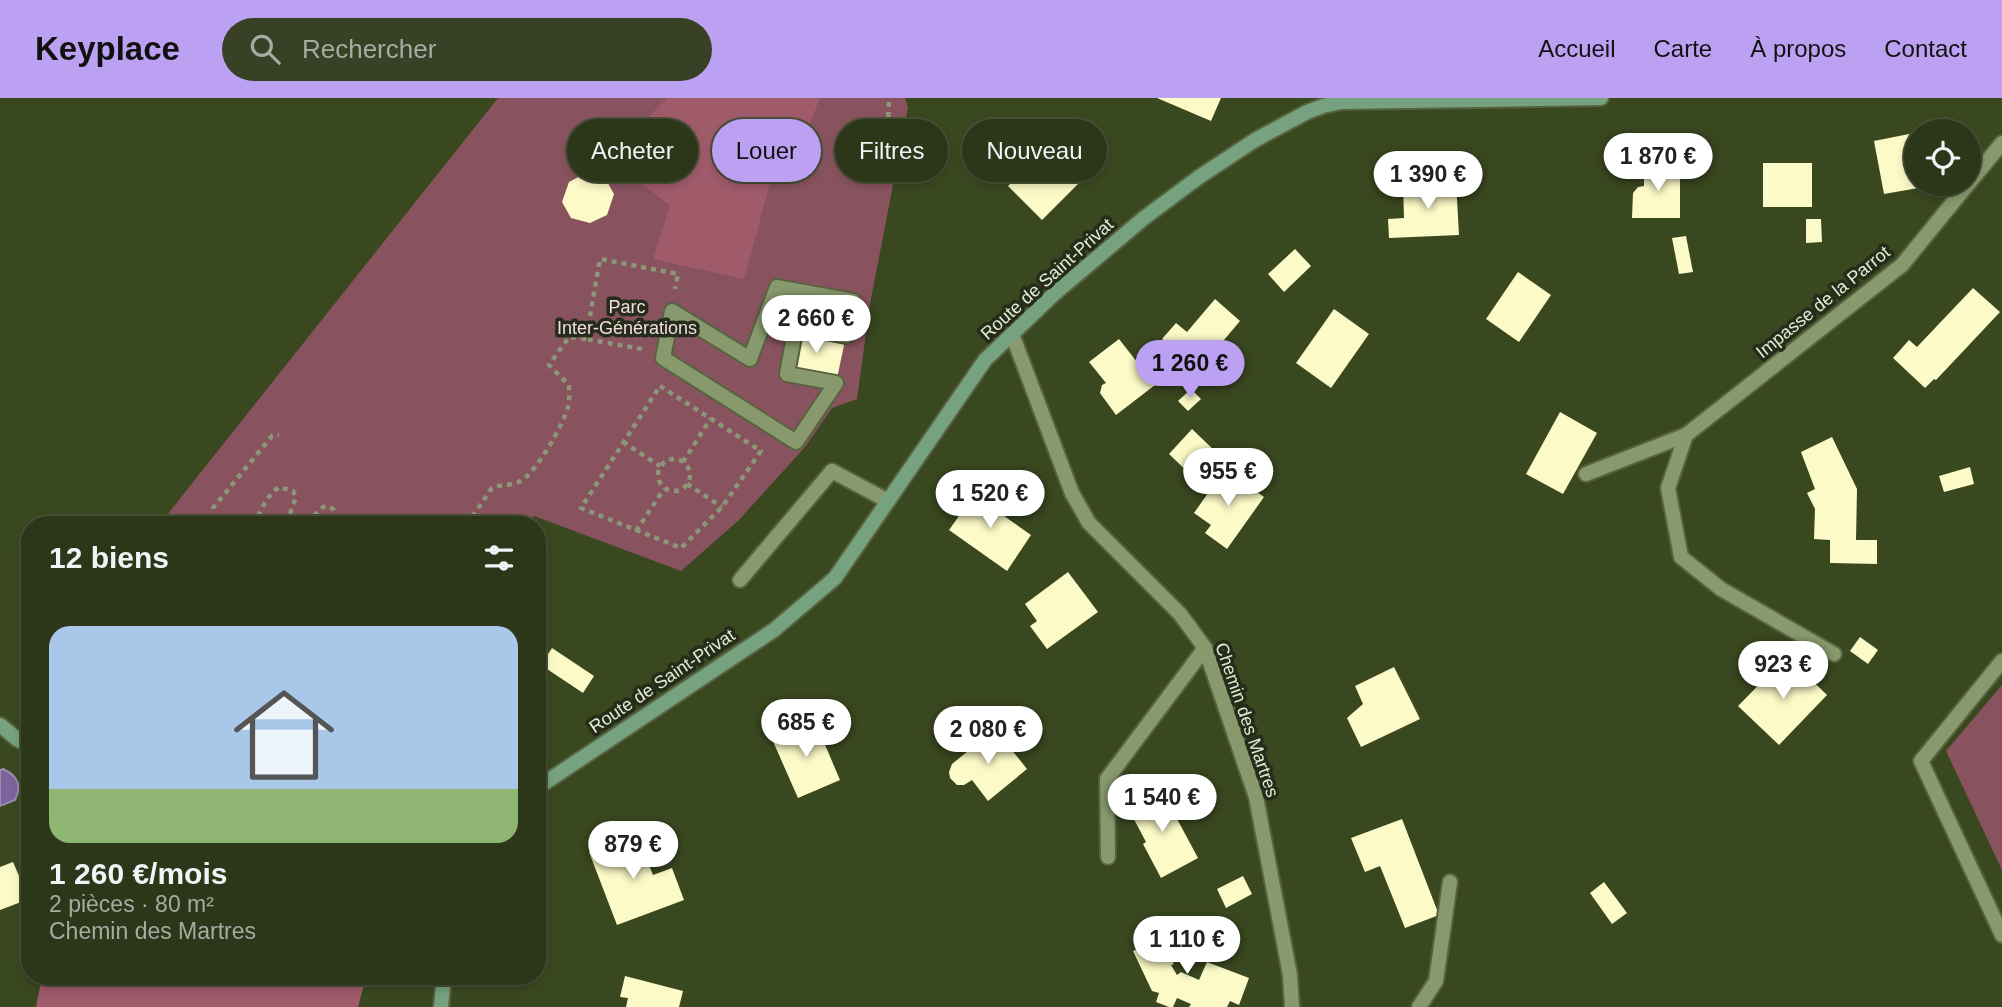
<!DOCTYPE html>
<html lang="fr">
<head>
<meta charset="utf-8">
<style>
	body { margin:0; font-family:Arial,sans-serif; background:#384125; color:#f1f3f6; height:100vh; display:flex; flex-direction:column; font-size:26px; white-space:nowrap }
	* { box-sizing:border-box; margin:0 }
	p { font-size:23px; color:#a6aba2 }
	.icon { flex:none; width:38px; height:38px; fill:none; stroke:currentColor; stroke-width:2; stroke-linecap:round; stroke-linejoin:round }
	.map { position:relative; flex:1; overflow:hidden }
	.details { position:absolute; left:21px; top:418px; width:525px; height:469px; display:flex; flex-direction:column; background:#2c3618; border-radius:28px; box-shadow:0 4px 10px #0003,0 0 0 2px #485037 }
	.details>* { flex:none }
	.guide { position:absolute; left:567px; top:21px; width:665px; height:63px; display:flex; gap:14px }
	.controls { position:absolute; left:1904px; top:21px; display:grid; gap:14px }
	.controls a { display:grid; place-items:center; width:77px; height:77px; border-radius:50%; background:#2c3618; box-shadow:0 4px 10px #0003,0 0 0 2px #485037; font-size:35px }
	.price { position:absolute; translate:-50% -60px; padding:0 16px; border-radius:24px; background:#fff; color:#222; font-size:23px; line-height:46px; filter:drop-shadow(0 2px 4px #0008) }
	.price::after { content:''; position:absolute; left:50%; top:42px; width:21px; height:16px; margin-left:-10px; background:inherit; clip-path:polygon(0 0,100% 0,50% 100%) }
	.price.on { background:#bca0f2; color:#111 }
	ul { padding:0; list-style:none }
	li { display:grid; align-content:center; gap:14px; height:371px; padding:0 28px }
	li span { display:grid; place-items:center; height:217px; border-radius:21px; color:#555 }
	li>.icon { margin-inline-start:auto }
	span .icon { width:126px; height:126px; fill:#fffc; stroke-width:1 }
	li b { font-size:30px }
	h2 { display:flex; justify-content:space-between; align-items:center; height:84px; padding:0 28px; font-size:30px }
	.pill { padding:0 24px; border-radius:32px; background:#2c3618; box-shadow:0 4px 10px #0003,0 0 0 2px #485037; font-size:24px; line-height:63px }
	.pill.on { background:#bca0f2; color:#111 }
	header { display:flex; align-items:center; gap:42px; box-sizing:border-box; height:98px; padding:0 35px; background:#bca0f2; color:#111 }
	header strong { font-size:33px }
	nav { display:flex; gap:38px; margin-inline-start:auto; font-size:24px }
	.search { width:490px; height:63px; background:#384125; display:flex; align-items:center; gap:18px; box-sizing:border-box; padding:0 24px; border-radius:38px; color:#a6aba2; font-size:26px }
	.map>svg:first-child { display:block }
</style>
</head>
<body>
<header>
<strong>Keyplace</strong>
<div class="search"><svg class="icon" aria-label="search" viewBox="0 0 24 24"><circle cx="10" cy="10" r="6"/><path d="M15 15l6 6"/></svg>Rechercher</div>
<nav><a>Accueil</a><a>Carte</a><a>À propos</a><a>Contact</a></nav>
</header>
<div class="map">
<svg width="2002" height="909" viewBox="0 0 2002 909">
	<rect width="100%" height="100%" fill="#3a4820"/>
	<g fill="#88535f">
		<polygon points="498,0 905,0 908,10 870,206 857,301 832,310 805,349 739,422 681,473 534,418 527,427 176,427 163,422"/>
		<polygon points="2002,587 2002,772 1946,653"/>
	</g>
	<g fill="#a05b6b">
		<polygon points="667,0 820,0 803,43 777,59 744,181 653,161 670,107 608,61"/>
		<polygon points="42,879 42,878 366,879 358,909 36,909"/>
	</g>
	<path fill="#7e639c" stroke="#9c8cad" stroke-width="2" d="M3,671C18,678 22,687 15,702L0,708V672Z"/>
	<g fill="#fcfac7">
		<polygon points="1157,0 1221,0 1211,23"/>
		<polygon points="1069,27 1103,61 1042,122 1008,88"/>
		<polygon points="1914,35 1916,86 1923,86 1924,89 1884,96 1874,43"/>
		<rect x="1763" y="65" width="49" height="44"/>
		<polygon points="1644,67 1680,67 1680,120 1632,120 1633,95 1638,89 1644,88"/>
		<polygon points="586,75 605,80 614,96 607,117 590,125 571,120 562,104 569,84"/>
		<polygon points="1456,83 1459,137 1389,140 1388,121 1404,120 1403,87"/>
		<polygon points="1806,121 1821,121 1822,144 1806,145"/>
		<polygon points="1686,138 1693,174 1679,176 1672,140"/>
		<polygon points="1295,151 1311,168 1284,194 1268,176"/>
		<polygon points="1518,174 1551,197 1519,244 1486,221"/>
		<polygon points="1973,190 2000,214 1936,282 1934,281 1925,290 1893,260 1909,242 1917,249"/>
		<polygon points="1215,201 1240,223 1213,255 1217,258 1222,252 1233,261 1228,266 1227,264 1214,279 1210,275 1196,291 1175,274 1187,266 1173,254 1175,251 1162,241 1176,225 1187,234"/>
		<polygon points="1334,211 1369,236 1331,290 1296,265"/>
		<polygon points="796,228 846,238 836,285 787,276"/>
		<polygon points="1119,241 1155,287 1116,317 1100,295 1102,287 1106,285 1089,264"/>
		<polygon points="1191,291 1201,301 1188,313 1178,303"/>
		<polygon points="1560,314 1597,335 1563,396 1526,376"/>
		<polygon points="1192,331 1216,354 1193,379 1169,356"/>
		<polygon points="1832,339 1857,391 1856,442 1877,442 1877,466 1830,465 1830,442 1814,441 1815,411 1807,395 1815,391 1801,354"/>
		<polygon points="1970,369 1974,386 1944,394 1939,378"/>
		<polygon points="1225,371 1264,399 1227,451 1205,435 1211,427 1194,415"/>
		<polygon points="981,387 1001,401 994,411 1031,437 1007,473 949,432"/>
		<polygon points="1068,474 1098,514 1047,551 1030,528 1037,523 1025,506"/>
		<polygon points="1860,539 1878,552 1868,566 1850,553"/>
		<polygon points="552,550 594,578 583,595 541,567"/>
		<polygon points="1787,558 1827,597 1779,647 1738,608"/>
		<polygon points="1394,569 1420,621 1361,649 1347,620 1363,606 1355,588"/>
		<polygon points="815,623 840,682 798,700 772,641"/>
		<polygon points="995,631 1027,671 988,703 972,682 964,687 957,687 950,680 949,674 952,666"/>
		<polygon points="25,686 30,686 30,722 27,722"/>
		<polygon points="1161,691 1198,760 1161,780 1143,746 1146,744 1127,708"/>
		<polygon points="1402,721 1439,817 1405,830 1380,768 1365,774 1351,740"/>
		<polygon points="637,736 653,777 672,770 684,802 617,827 589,754"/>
		<polygon points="13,764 29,801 0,812 0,769"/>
		<polygon points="1243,778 1252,796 1226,810 1217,791"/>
		<polygon points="1604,784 1627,815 1612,826 1590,795"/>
		<polygon points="1184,833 1195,855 1180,862 1178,858 1171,861 1174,866 1171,867 1177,877 1181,874 1199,882 1207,864 1249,880 1239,907 1230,903 1227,909 1189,909 1191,906 1177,900 1173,909 1169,909 1156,904 1159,895 1152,893 1133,853 1161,840 1163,843"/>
		<polygon points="625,878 683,893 679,909 626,909 628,900 620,899"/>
	</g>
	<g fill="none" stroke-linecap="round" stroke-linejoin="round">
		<defs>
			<g id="lane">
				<polyline points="1686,337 1668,390 1681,459 1721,491 1834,556"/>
				<polyline points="1586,376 1686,337"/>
				<polyline points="740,482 832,373 888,403"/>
				<polyline points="2002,563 1921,663 2002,837"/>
				<polyline points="1108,759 1107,681 1205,550"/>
				<polyline points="1419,909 1436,883 1450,784"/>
			</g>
			<g id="street">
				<polyline points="1969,85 2002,45"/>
				<polygon points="777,189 853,203 846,238 796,228 787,276 836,285 796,344 663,260 672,213 750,261"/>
				<polyline points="1012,236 1072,395 1089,425 1180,516 1205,550 1256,699 1290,877 1292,909"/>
				<polyline points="1686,337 1902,167 1968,86"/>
			</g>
			<g id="secondary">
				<polyline points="0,627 17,641 30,648"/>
				<polyline points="537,690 774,532 835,480 985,262 1054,196 1144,120 1199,79 1255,42 1307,14 1323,8 1341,4 1601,0"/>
				<polyline points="441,909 444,878"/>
			</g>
		</defs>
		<use href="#lane" stroke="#57633f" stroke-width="18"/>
		<use href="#street" stroke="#57633f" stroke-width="18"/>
		<use href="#secondary" stroke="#57633f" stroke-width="18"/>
		<g stroke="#8b9777" stroke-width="4.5" stroke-dasharray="5 5" stroke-linecap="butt">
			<polyline points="887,59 889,0"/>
			<polyline points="642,251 586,241 600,161 678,176 675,191"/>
			<polygon points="660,288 761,353 722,409 681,450 581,410"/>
			<polyline points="623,344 660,368"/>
			<circle cx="674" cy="377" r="16"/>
			<polyline points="683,364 711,320"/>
			<polyline points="687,386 722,409"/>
			<polyline points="334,425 346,427"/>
			<polyline points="222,427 213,419 213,410 272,338 279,337"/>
			<path d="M254,427C260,414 267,397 279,389L293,393L296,399L286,427"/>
			<path d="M310,427C315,418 318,408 329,408L334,412V425L332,427"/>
			<path d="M467,427L491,391C500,385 512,389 522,382C537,373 563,327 568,309C570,303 569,294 569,287L549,267L569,239L586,241"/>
			<polyline points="636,433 664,391"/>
		</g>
		<use href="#lane" stroke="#88996d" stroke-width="14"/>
		<use href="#street" stroke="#88996d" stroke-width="14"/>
		<use href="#secondary" stroke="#76a280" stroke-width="14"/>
	</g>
	<g text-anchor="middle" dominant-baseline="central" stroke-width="7" stroke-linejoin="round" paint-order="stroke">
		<g font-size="18" fill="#e3ecd5" stroke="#252c1a">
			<text transform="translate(1047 181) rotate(-42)">Route de Saint-Privat</text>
			<text transform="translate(1823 204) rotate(-39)">Impasse de la Parrot</text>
			<text transform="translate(662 583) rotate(-34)">Route de Saint-Privat</text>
			<text transform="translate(1247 622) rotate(71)">Chemin des Martres</text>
		</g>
		<g font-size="18" fill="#f2dde1" stroke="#252c1a">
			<text x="627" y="209">Parc<tspan x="627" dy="21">Inter-Générations</tspan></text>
		</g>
	</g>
</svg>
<div class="controls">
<a><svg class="icon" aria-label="locate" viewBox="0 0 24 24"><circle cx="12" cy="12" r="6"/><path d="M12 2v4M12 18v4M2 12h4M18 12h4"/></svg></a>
</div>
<b class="price" style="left:1658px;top:95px">1 870 €</b>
<b class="price" style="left:1428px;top:113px">1 390 €</b>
<b class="price" style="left:816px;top:257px">2 660 €</b>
<b class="price on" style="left:1190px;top:302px">1 260 €</b>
<b class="price" style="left:1228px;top:410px">955 €</b>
<b class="price" style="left:990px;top:432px">1 520 €</b>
<b class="price" style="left:1783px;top:603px">923 €</b>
<b class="price" style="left:806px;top:661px">685 €</b>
<b class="price" style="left:988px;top:668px">2 080 €</b>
<b class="price" style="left:1162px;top:736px">1 540 €</b>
<b class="price" style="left:633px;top:783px">879 €</b>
<b class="price" style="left:1187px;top:878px">1 110 €</b>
<div class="guide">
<a class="pill">Acheter</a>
<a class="pill on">Louer</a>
<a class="pill">Filtres</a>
<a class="pill">Nouveau</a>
</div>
<section class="details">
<h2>12 biens<svg class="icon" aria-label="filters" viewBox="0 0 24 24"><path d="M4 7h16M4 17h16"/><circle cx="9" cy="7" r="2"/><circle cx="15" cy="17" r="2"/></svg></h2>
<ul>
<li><span style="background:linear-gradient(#a9c7e8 75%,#8fb573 0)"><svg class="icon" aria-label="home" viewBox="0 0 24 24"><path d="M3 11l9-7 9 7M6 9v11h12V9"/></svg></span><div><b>1 260 €/mois</b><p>2 pièces · 80 m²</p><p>Chemin des Martres</p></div></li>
</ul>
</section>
</div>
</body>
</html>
